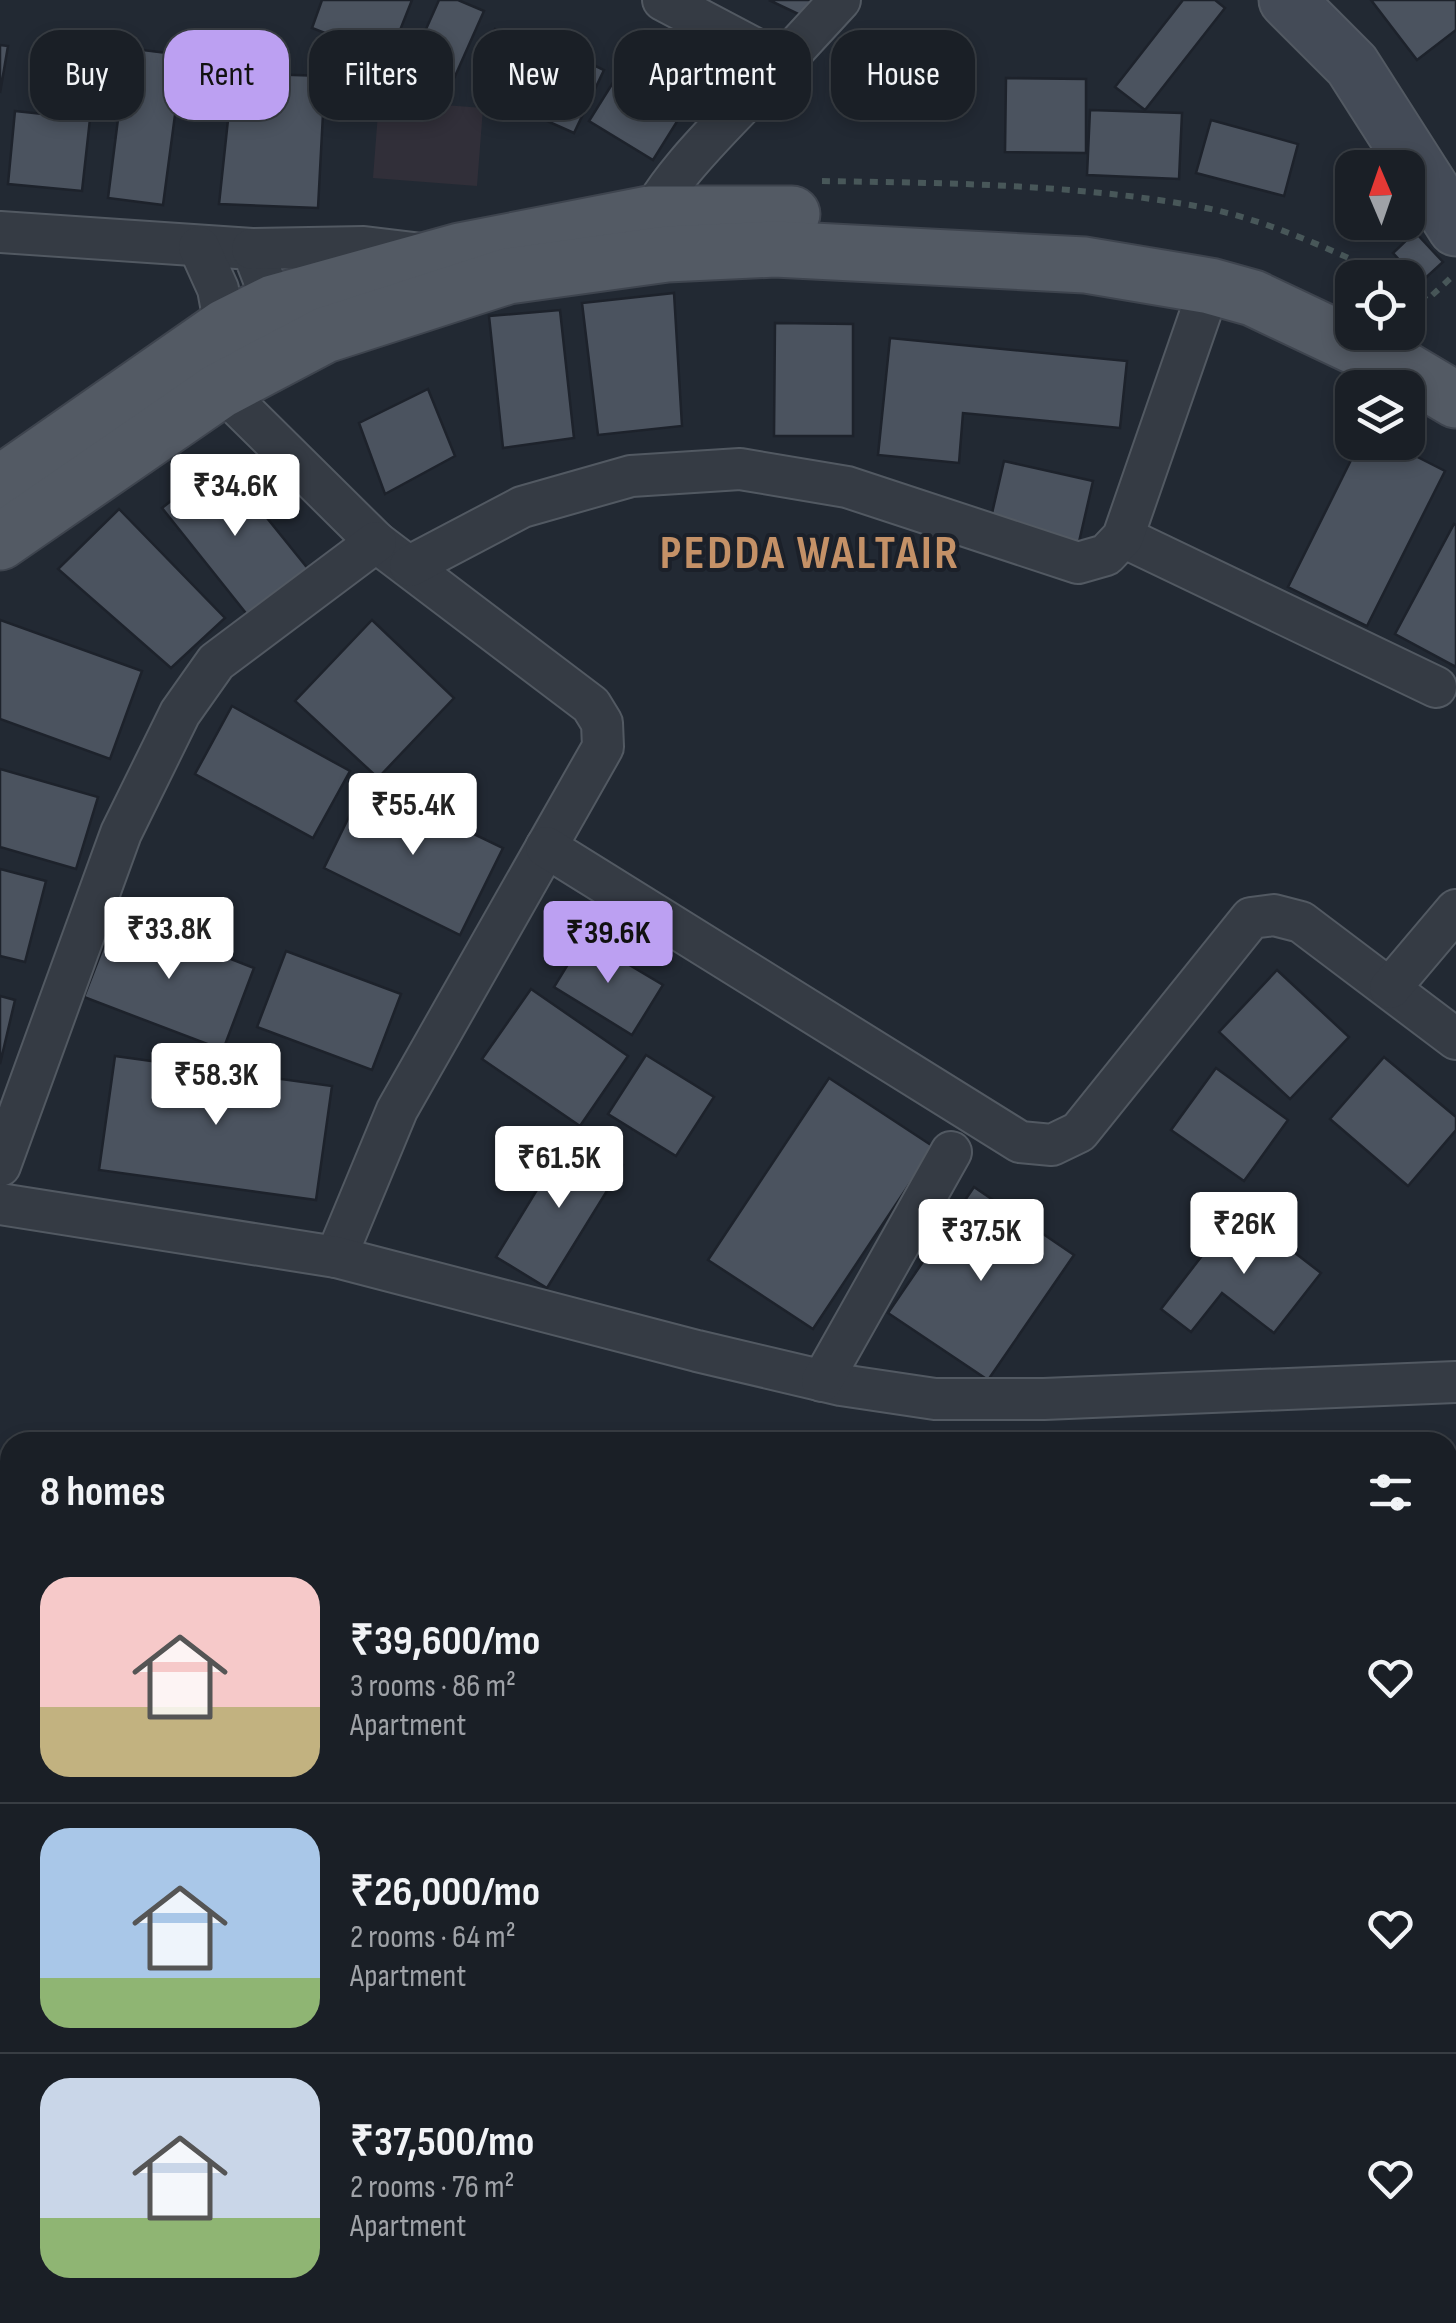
<!DOCTYPE html>
<html lang="en">
<head>
<meta charset="utf-8">
<style>
	body { margin:0; font-family:"Sofia Sans Condensed",sans-serif; background:#272c32; color:#f1f3f6; height:100vh; display:flex; flex-direction:column; font-size:38px; white-space:nowrap }
	* { box-sizing:border-box; margin:0 }
	p { font-size:32px; color:#9fa2a7 }
	.icon { flex:none; width:55px; height:55px; fill:none; stroke:currentColor; stroke-width:2; stroke-linecap:round; stroke-linejoin:round }
	.map { position:relative; flex:1; overflow:hidden }
	.side { position:absolute; left:0px; top:1432px; width:1458px; height:892px; display:flex; flex-direction:column; background:#1a1f26; border-radius:30px 30px 0 0; box-shadow:0 5px 15px #0003,0 0 0 2px #383d43 }
	.side>* { flex:none }
	.top-card { position:absolute; left:30px; top:30px; width:1398px; height:90px; display:flex; gap:20px }
	.needle { width:65px; rotate:358deg }
	.tools { position:absolute; left:1335px; top:150px; display:grid; gap:20px }
	.tools a { display:grid; place-items:center; width:90px; height:90px; border-radius:20px; background:#1a1f26; box-shadow:0 5px 15px #0003,0 0 0 2px #383d43; font-size:50px }
	.price { position:absolute; translate:-50% -85px; padding:0 22px; border-radius:10px; background:#fff; color:#222; font-size:32px; line-height:65px; filter:drop-shadow(0 2px 5px #0008) }
	.price::after { content:''; position:absolute; left:50%; top:60px; width:30px; height:22px; margin-left:-15px; background:inherit; clip-path:polygon(0 0,100% 0,50% 100%) }
	.price.selected { background:#bca0f2; color:#111 }
	ul { padding:0; list-style:none }
	li { display:flex; align-items:center; gap:30px; height:250px; padding:0 40px }
	li+li { border-top:2px solid #383d43 }
	li span { display:grid; place-items:center; flex:none; width:280px; height:200px; border-radius:30px; color:#555 }
	li>.icon { margin-inline-start:auto }
	span .icon { width:120px; height:120px; fill:#fffc; stroke-width:1 }
	li b { font-size:42px }
	h2 { display:flex; justify-content:space-between; align-items:center; height:120px; padding:0 40px; font-size:42px }
	.chip { padding:0 35px; border-radius:30px; background:#1a1f26; box-shadow:0 5px 15px #0003,0 0 0 2px #383d43; font-size:35px; line-height:90px }
	.chip.selected { background:#bca0f2; color:#111 }
	.map>svg:first-child { display:block }
</style>
</head>
<body>
<div class="map">
<svg width="1456" height="2323" viewBox="0 0 1456 2323">
	<rect width="100%" height="100%" fill="#222933"/>
	<g fill="#312f39">
		<polygon points="379,100 483,108 477,186 373,178"/>
		<polygon points="1448,1696 1456,1715 1456,1773 1448,1780"/>
		<polygon points="1448,1860 1456,1873 1456,2282 1450,2288 1456,2296 1456,2323 1409,2323 1406,2315 1448,2315"/>
		<polygon points="1191,2315 1261,2315 1247,2323 1196,2323"/>
		<polygon points="1327,2315 1384,2315 1382,2323 1324,2323"/>
	</g>
	<g fill="#4b535f" stroke="#1d222b" stroke-width="2.5">
		<polygon points="322,0 412,0 389,58 312,28"/>
		<polygon points="439,0 458,0 484,11 452,83 410,65"/>
		<polygon points="769,0 823,0 813,21"/>
		<polygon points="1183,0 1215,0 1225,8 1145,110 1115,87"/>
		<polygon points="1371,0 1456,0 1456,30 1417,60"/>
		<polygon points="495,29 525,40 505,99 474,88"/>
		<polygon points="0,45 8,46 0,93"/>
		<polygon points="127,48 183,55 163,205 108,198"/>
		<polygon points="634,49 698,88 653,160 589,121"/>
		<polygon points="568,53 604,70 574,133 538,117"/>
		<polygon points="233,73 325,76 318,208 219,204"/>
		<polygon points="1006,78 1086,79 1086,153 1005,152"/>
		<polygon points="1090,110 1182,113 1179,179 1087,175"/>
		<polygon points="15,111 90,119 82,191 8,184"/>
		<polygon points="1211,120 1298,144 1284,196 1196,173"/>
		<polygon points="1415,232 1443,262 1420,283 1393,253"/>
		<polygon points="674,293 682,426 598,435 582,303"/>
		<polygon points="560,310 574,438 503,448 489,316"/>
		<polygon points="775,323 853,324 853,436 774,436"/>
		<polygon points="890,338 1127,361 1120,428 963,413 959,463 878,455"/>
		<polygon points="428,389 455,456 385,494 359,423"/>
		<polygon points="1360,442 1388,442 1445,471 1367,626 1288,587"/>
		<polygon points="221,461 309,570 249,617 162,508"/>
		<polygon points="1004,461 1093,481 1079,542 990,522"/>
		<polygon points="119,509 225,618 171,668 58,569"/>
		<polygon points="1454,524 1456,525 1456,667 1395,634"/>
		<polygon points="0,620 142,671 110,759 0,719"/>
		<polygon points="372,620 454,698 378,778 295,701"/>
		<polygon points="232,706 350,771 313,838 195,774"/>
		<polygon points="0,769 98,797 76,869 0,847"/>
		<polygon points="366,782 503,848 460,935 324,868"/>
		<polygon points="0,869 46,881 25,962 0,956"/>
		<polygon points="116,914 254,968 223,1050 84,997"/>
		<polygon points="584,938 663,985 632,1035 554,987"/>
		<polygon points="286,951 401,994 372,1070 257,1027"/>
		<polygon points="1277,970 1349,1037 1290,1099 1219,1032"/>
		<polygon points="531,989 628,1056 580,1126 482,1059"/>
		<polygon points="0,996 15,1000 0,1064"/>
		<polygon points="646,1055 714,1097 676,1156 608,1114"/>
		<polygon points="115,1056 332,1086 316,1200 99,1170"/>
		<polygon points="1384,1057 1456,1117 1456,1130 1408,1186 1330,1119"/>
		<polygon points="1216,1068 1288,1120 1244,1181 1171,1130"/>
		<polygon points="829,1078 934,1147 813,1329 708,1260"/>
		<polygon points="571,1134 623,1165 547,1288 496,1257"/>
		<polygon points="974,1187 1074,1255 988,1380 888,1313"/>
		<polygon points="1238,1209 1321,1273 1274,1333 1222,1293 1191,1332 1161,1309"/>
	</g>
	<g fill="none" stroke-linecap="round" stroke-linejoin="round">
		<defs>
			<g id="minor">
				<polyline points="782,63 840,0"/>
				<polyline points="0,232 252,249 273,303 271,329"/>
				<path d="M644,233C657,183 745,104 782,63L663,0"/>
				<polyline points="199,247 218,289 225,327 246,344"/>
				<polyline points="252,249 364,247 422,254"/>
				<polyline points="203,371 376,542 591,705 602,723 603,747 397,1110 336,1257"/>
				<polyline points="1123,537 1436,687"/>
				<polyline points="410,566 522,507 631,476 740,469 847,487 1078,563 1106,555 1123,537 1210,286"/>
				<polyline points="546,847 1020,1142 1052,1145 1079,1132 1251,918 1274,915 1301,922 1456,1039"/>
				<polyline points="1390,988 1456,910"/>
				<polyline points="0,1166 121,833 180,713 216,662 376,542"/>
				<polyline points="0,1204 336,1257 697,1351 841,1385 935,1399 1044,1399 1456,1382"/>
				<polyline points="822,1381 951,1152"/>
				<polyline points="1448,1538 1456,1540"/>
				<polyline points="707,2315 723,2323"/>
			</g>
			<g id="tertiary">
				<polyline points="0,2064 10,2068"/>
				<polyline points="0,2123 10,2128"/>
				<polyline points="401,2315 416,2323"/>
				<polyline points="536,2315 551,2323"/>
			</g>
			<polyline id="secondary" points="1287,0 1352,65 1456,228"/>
			<g id="primary">
				<polyline points="0,484 225,327 273,303 460,251 649,214 792,214"/>
				<polyline points="0,542 219,391 325,335 508,276 667,254 775,249 1085,265 1210,286 1253,298 1407,371 1456,400"/>
			</g>
		</defs>
		<use href="#minor" stroke="#525962" stroke-width="44"/>
		<use href="#tertiary" stroke="#525962" stroke-width="51"/>
		<use href="#secondary" stroke="#525962" stroke-width="59"/>
		<use href="#primary" stroke="#3e444e" stroke-width="59"/>
		<g stroke="#485759" stroke-width="6" stroke-dasharray="8 8" stroke-linecap="butt">
			<path d="M822,181C947,183 1077,184 1201,207C1268,220 1331,250 1393,278"/>
			<polyline points="1408,284 1427,300 1455,274"/>
		</g>
		<use href="#minor" stroke="#353b44" stroke-width="40"/>
		<use href="#tertiary" stroke="#353b44" stroke-width="48"/>
		<use href="#secondary" stroke="#444b57" stroke-width="55"/>
		<use href="#primary" stroke="#535a64" stroke-width="55"/>
	</g>
	<g text-anchor="middle" dominant-baseline="central" stroke-width="8" stroke-linejoin="round" paint-order="stroke">
		<g font-size="48" font-weight="bold" letter-spacing="2.5" fill="#c49167" stroke="#1b2029">
			<text x="810" y="553">PEDDA WALTAIR</text>
		</g>
	</g>
</svg>
<div class="tools">
<a><svg class="needle" viewBox="-14 -14 28 28"><path d="M0-13l5 13h-10z" fill="#e53935"/><path d="M0 13l5-13h-10z" fill="#9fa2a7"/></svg></a>
<a><svg class="icon" aria-label="locate" viewBox="0 0 24 24"><circle cx="12" cy="12" r="6"/><path d="M12 2v4M12 18v4M2 12h4M18 12h4"/></svg></a>
<a><svg class="icon" aria-label="layers" viewBox="0 0 24 24"><path d="M12 4l9 5-9 5-9-5zM3 14l9 5 9-5"/></svg></a>
</div>
<b class="price" style="left:235px;top:539px">₹34.6K</b>
<b class="price" style="left:413px;top:858px">₹55.4K</b>
<b class="price" style="left:169px;top:982px">₹33.8K</b>
<b class="price selected" style="left:608px;top:986px">₹39.6K</b>
<b class="price" style="left:216px;top:1128px">₹58.3K</b>
<b class="price" style="left:559px;top:1211px">₹61.5K</b>
<b class="price" style="left:1244px;top:1277px">₹26K</b>
<b class="price" style="left:981px;top:1284px">₹37.5K</b>
<div class="top-card">
<a class="chip">Buy</a>
<a class="chip selected">Rent</a>
<a class="chip">Filters</a>
<a class="chip">New</a>
<a class="chip">Apartment</a>
<a class="chip">House</a>
</div>
<section class="side">
<h2>8 homes<svg class="icon" aria-label="filters" viewBox="0 0 24 24"><path d="M4 7h16M4 17h16"/><circle cx="9" cy="7" r="2"/><circle cx="15" cy="17" r="2"/></svg></h2>
<ul>
<li><span style="background:linear-gradient(#f6c9c9 65%,#c2b280 0)"><svg class="icon" aria-label="home" viewBox="0 0 24 24"><path d="M3 11l9-7 9 7M6 9v11h12V9"/></svg></span><div><b>₹39,600/mo</b><p>3 rooms · 86 m²</p><p>Apartment</p></div><svg class="icon" aria-label="heart" viewBox="0 0 24 24"><path d="M12 20l-8-8c-3-5 5-10 8-4 3-6 11-1 8 4z"/></svg></li>
<li><span style="background:linear-gradient(#a9c7e8 75%,#8fb573 0)"><svg class="icon" aria-label="home" viewBox="0 0 24 24"><path d="M3 11l9-7 9 7M6 9v11h12V9"/></svg></span><div><b>₹26,000/mo</b><p>2 rooms · 64 m²</p><p>Apartment</p></div><svg class="icon" aria-label="heart" viewBox="0 0 24 24"><path d="M12 20l-8-8c-3-5 5-10 8-4 3-6 11-1 8 4z"/></svg></li>
<li><span style="background:linear-gradient(#c9d6e8 70%,#8fb573 0)"><svg class="icon" aria-label="home" viewBox="0 0 24 24"><path d="M3 11l9-7 9 7M6 9v11h12V9"/></svg></span><div><b>₹37,500/mo</b><p>2 rooms · 76 m²</p><p>Apartment</p></div><svg class="icon" aria-label="heart" viewBox="0 0 24 24"><path d="M12 20l-8-8c-3-5 5-10 8-4 3-6 11-1 8 4z"/></svg></li>
</ul>
</section>
</div>
</body>
</html>
